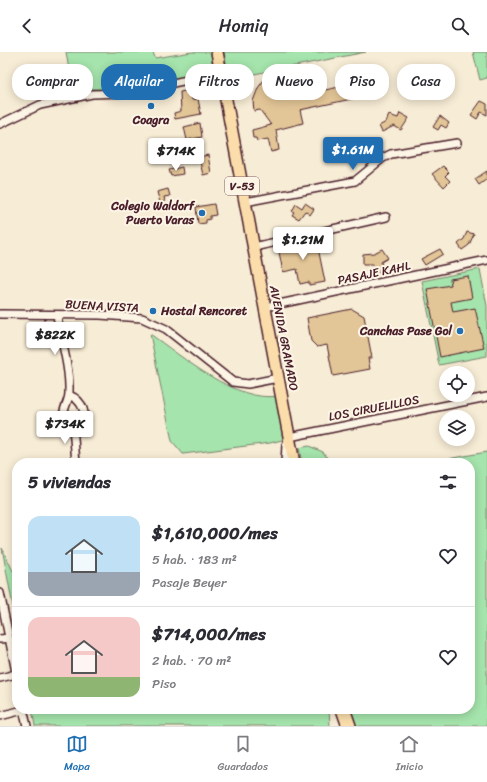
<!DOCTYPE html>
<html lang="es">
<head>
<meta charset="utf-8">
<style>
	body { margin:0; font-family:Sriracha,sans-serif; background:#f7f7f7; color:#2b2b33; height:100vh; display:flex; flex-direction:column; font-size:15px; white-space:nowrap }
	* { box-sizing:border-box; margin:0 }
	p { font-size:13px; color:#7c7c81 }
	.icon { flex:none; width:22px; height:22px; fill:none; stroke:currentColor; stroke-width:2; stroke-linecap:round; stroke-linejoin:round }
	.map { position:relative; flex:1; overflow:hidden }
	.details { position:absolute; left:12px; top:406px; width:463px; height:256px; display:flex; flex-direction:column; background:#fff; border-radius:16px; box-shadow:0 2px 10px #0003 }
	.details>* { flex:none }
	.top-card { position:absolute; left:12px; top:12px; width:463px; height:36px; display:flex; gap:8px }
	.tools { position:absolute; left:439px; top:314px; display:grid; gap:8px }
	.tools a { display:grid; place-items:center; width:36px; height:36px; border-radius:50%; background:#fff; box-shadow:0 2px 10px #0003; font-size:20px }
	.price { position:absolute; translate:-50% -34px; padding:0 9px; border-radius:4px; background:#fff; color:#222; font-size:13px; line-height:26px; filter:drop-shadow(0 1px 2px #0008) }
	.price::after { content:''; position:absolute; left:50%; top:24px; width:12px; height:9px; margin-left:-6px; background:inherit; clip-path:polygon(0 0,100% 0,50% 100%) }
	.price.active { background:#1f6fb2; color:#fff }
	ul { padding:0; list-style:none }
	li { display:flex; align-items:center; gap:12px; height:100px; padding:0 16px }
	li+li { border-top:1px solid #e1e1e2 }
	li span { display:grid; place-items:center; flex:none; width:112px; height:80px; border-radius:12px; color:#555 }
	li>.icon { margin-inline-start:auto }
	span .icon { width:48px; height:48px; fill:#fffc; stroke-width:1 }
	li b { font-size:17px }
	h2 { display:flex; justify-content:space-between; align-items:center; height:48px; padding:0 16px; font-size:17px }
	.chip { padding:0 14px; border-radius:16px; background:#fff; box-shadow:0 2px 10px #0003; font-size:14px; line-height:36px }
	.chip.active { background:#1f6fb2; color:#fff }
	header { display:flex; justify-content:space-between; align-items:center; height:52px; padding:0 16px; background:#fff; font-size:18px; font-weight:600 }
	.dock { display:flex; justify-content:space-around; align-items:center; height:56px; border-top:1px solid #e1e1e2; background:#fff; font-size:11px; color:#7c7c81 }
	.dock a { display:grid; justify-items:center; gap:2px }
	.dock .active { color:#1f6fb2 }
	.map>svg:first-child { display:block }
</style>
</head>
<body>
<header><svg class="icon" aria-label="back" viewBox="0 0 24 24"><path d="M15 5l-7 7 7 7"/></svg>Homiq<svg class="icon" aria-label="search" viewBox="0 0 24 24"><circle cx="10" cy="10" r="6"/><path d="M15 15l6 6"/></svg></header>
<div class="map">
<svg width="487" height="674" viewBox="0 0 487 674">
	<rect width="100%" height="100%" fill="#f7ecd5"/>
	<filter id="ink" filterUnits="userSpaceOnUse"><feTurbulence type="fractalNoise" baseFrequency=".025" numOctaves="2"/><feDisplacementMap in="SourceGraphic" scale="8" xChannelSelector="R" yChannelSelector="G"/><feConvolveMatrix kernelMatrix="1 2 1 2 8 2 1 2 1" color-interpolation-filters="sRGB"/></filter>
	<g filter="url(#ink)">
		<g fill="#a5e4ac" stroke="#78826c">
			<polygon points="66,0 153,0 155,6 192,0 212,0 216,18 126,38 91,37 73,41"/>
			<polygon points="224,0 366,0 229,27"/>
			<polygon points="473,0 487,0 487,26 480,28"/>
			<polygon points="480,217 487,254 487,304 439,313 422,229"/>
			<path d="M150,282C183,305 236,351 278,344L286,387L270,391L183,402L172,389Z"/>
			<polygon points="309,394 323,400 331,411 302,411 299,396"/>
			<polygon points="487,400 487,674 348,674 349,657 470,657 470,411 424,411"/>
			<polygon points="2,496 13,519 17,520 17,576"/>
			<polygon points="32,657 329,657 330,674 35,674"/>
		</g>
		<g fill="#e3c697" stroke="#4a1f2b">
			<polygon points="313,22 316,40 353,32 356,46 300,58 303,71 276,78 279,98 271,100 268,87 257,89 256,86 253,86 252,78 271,73 260,58 254,59 253,49 258,36 263,29"/>
			<polygon points="190,38 192,48 198,47 201,62 175,67 174,61 181,59 180,40"/>
			<polygon points="481,49 487,52 487,63 481,60 477,67 471,63"/>
			<polygon points="400,61 409,66 401,78 394,74 382,80 379,74 386,70 389,63 398,66"/>
			<polygon points="440,64 449,71 446,76 441,73 438,78 433,75"/>
			<polygon points="200,71 202,85 187,88 184,75"/>
			<polygon points="208,103 211,121 203,123 200,110 196,110 195,106"/>
			<polygon points="443,114 449,120 445,124 450,129 444,135 432,122"/>
			<polygon points="182,115 183,122 171,124 169,118"/>
			<polygon points="487,119 487,127 479,133 475,127"/>
			<polygon points="168,137 170,144 164,145 165,149 160,151 157,140"/>
			<polygon points="305,151 314,157 310,163 305,159 299,167 292,163 294,160 292,159 296,152 302,156"/>
			<polygon points="214,152 216,163 210,164 210,167 206,168 206,171 198,172 196,155"/>
			<polygon points="467,180 474,182 469,193 462,198 458,192 464,187"/>
			<polygon points="316,186 325,230 309,233 309,230 300,232 297,217 283,220 278,195"/>
			<polygon points="382,197 388,206 381,210 383,219 378,221 376,215 374,215 373,212 363,212 363,202 374,201"/>
			<polygon points="440,197 443,202 425,213 421,207"/>
			<polygon points="468,224 472,246 451,250 453,260 475,256 484,296 440,305 427,237 451,233 450,227"/>
			<polygon points="352,257 364,264 372,306 368,306 370,317 333,324 327,293 317,295 311,289 307,266"/>
		</g>
		<g fill="none" stroke-linecap="round" stroke-linejoin="round">
			<defs>
				<g id="minor">
					<polyline points="0,72 40,53 92,42 125,41 221,21"/>
					<polyline points="245,150 355,129 383,106 391,102 457,91"/>
					<polyline points="254,195 386,165"/>
					<polyline points="265,255 487,208"/>
					<polyline points="0,262 100,263 142,266 166,277 233,330 248,332 278,326"/>
					<path d="M57,263C61,289 70,315 69,341C69,351 61,358 64,368C66,373 71,375 76,373C91,365 82,348 69,343"/>
					<polyline points="73,374 76,411"/>
					<polyline points="285,411 286,393 289,385 487,345"/>
					<polyline points="0,541 17,625"/>
					<polyline points="0,587 9,586"/>
					<polyline points="0,626 16,622"/>
					<polyline points="23,657 27,674"/>
					<polyline points="0,664 23,658"/>
				</g>
				<polyline id="primary" points="217,0 294,411"/>
				<polyline id="motorway" points="343,657 349,674"/>
			</defs>
			<use href="#minor" stroke="#4a1f2b" stroke-width="10"/>
			<use href="#primary" stroke="#4a1f2b" stroke-width="14"/>
			<use href="#motorway" stroke="#4a1f2b" stroke-width="16"/>
			<use href="#minor" stroke="#fcf5e5" stroke-width="7"/>
			<use href="#primary" stroke="#faddab" stroke-width="11"/>
			<use href="#motorway" stroke="#faddab" stroke-width="13"/>
		</g>
	</g>
	<g fill="#1f6fb2" stroke="#fcf5e5" stroke-width="1.5">
		<circle cx="151" cy="54" r="4"/>
		<circle cx="202" cy="161" r="4"/>
		<circle cx="153" cy="259" r="4"/>
		<circle cx="460" cy="279" r="4"/>
	</g>
	<g text-anchor="middle" dominant-baseline="central" stroke-width="4" stroke-linejoin="round" paint-order="stroke">
		<rect fill="#fcf5e5" stroke="#7f5f63" stroke-width="1" x="225" y="125" width="34" height="18" rx="3"/>
		<g font-size="11" font-weight="bold" fill="#4a1f2b">
			<text x="242" y="134">V-53</text>
		</g>
		<g font-size="12" font-weight="bold" fill="#4a1f2b" stroke="#fcf5e5" text-anchor="end">
			<text x="151" y="68" text-anchor="middle">Coagra</text>
			<text x="194" y="154">Colegio Waldorf<tspan x="194" dy="14">Puerto Varas</tspan></text>
			<text x="161" y="259" text-anchor="start">Hostal Rencoret</text>
			<text x="452" y="279">Canchas Pase Gol</text>
		</g>
		<g font-size="12" fill="#4a1f2b" stroke="#fcf5e5">
			<text transform="translate(374 221) rotate(-12)">PASAJE KAHL</text>
			<text transform="translate(102 254) rotate(3)">BUENA VISTA</text>
			<text transform="translate(284 286) rotate(79)">AVENIDA GRAMADO</text>
			<text transform="translate(374 356) rotate(-11)">LOS CIRUELILLOS</text>
		</g>
	</g>
</svg>
<div class="tools">
<a><svg class="icon" aria-label="locate" viewBox="0 0 24 24"><circle cx="12" cy="12" r="6"/><path d="M12 2v4M12 18v4M2 12h4M18 12h4"/></svg></a>
<a><svg class="icon" aria-label="layers" viewBox="0 0 24 24"><path d="M12 4l9 5-9 5-9-5zM3 14l9 5 9-5"/></svg></a>
</div>
<b class="price active" style="left:353px;top:119px">$1.61M</b>
<b class="price" style="left:176px;top:120px">$714K</b>
<b class="price" style="left:303px;top:209px">$1.21M</b>
<b class="price" style="left:55px;top:304px">$822K</b>
<b class="price" style="left:65px;top:393px">$734K</b>
<div class="top-card">
<a class="chip">Comprar</a>
<a class="chip active">Alquilar</a>
<a class="chip">Filtros</a>
<a class="chip">Nuevo</a>
<a class="chip">Piso</a>
<a class="chip">Casa</a>
</div>
<section class="details">
<h2>5 viviendas<svg class="icon" aria-label="filters" viewBox="0 0 24 24"><path d="M4 7h16M4 17h16"/><circle cx="9" cy="7" r="2"/><circle cx="15" cy="17" r="2"/></svg></h2>
<ul>
<li><span style="background:linear-gradient(#bfe0f5 70%,#9aa5b1 0)"><svg class="icon" aria-label="home" viewBox="0 0 24 24"><path d="M3 11l9-7 9 7M6 9v11h12V9"/></svg></span><div><b>$1,610,000/mes</b><p>5 hab. · 183 m²</p><p>Pasaje Beyer</p></div><svg class="icon" aria-label="heart" viewBox="0 0 24 24"><path d="M12 20l-8-8c-3-5 5-10 8-4 3-6 11-1 8 4z"/></svg></li>
<li><span style="background:linear-gradient(#f6c9c9 75%,#8fb573 0)"><svg class="icon" aria-label="home" viewBox="0 0 24 24"><path d="M3 11l9-7 9 7M6 9v11h12V9"/></svg></span><div><b>$714,000/mes</b><p>2 hab. · 70 m²</p><p>Piso</p></div><svg class="icon" aria-label="heart" viewBox="0 0 24 24"><path d="M12 20l-8-8c-3-5 5-10 8-4 3-6 11-1 8 4z"/></svg></li>
</ul>
</section>
</div>
<nav class="dock">
<a class="active"><svg class="icon" aria-label="map" viewBox="0 0 24 24"><path d="M3 6l6-2 6 2 6-2v14l-6 2-6-2-6 2zM9 4v14M15 6v14"/></svg>Mapa</a>
<a><svg class="icon" aria-label="saved" viewBox="0 0 24 24"><path d="M7 4h10v16l-5-4-5 4z"/></svg>Guardados</a>
<a><svg class="icon" aria-label="home" viewBox="0 0 24 24"><path d="M3 11l9-7 9 7M6 9v11h12V9"/></svg>Inicio</a>
</nav>
</body>
</html>
